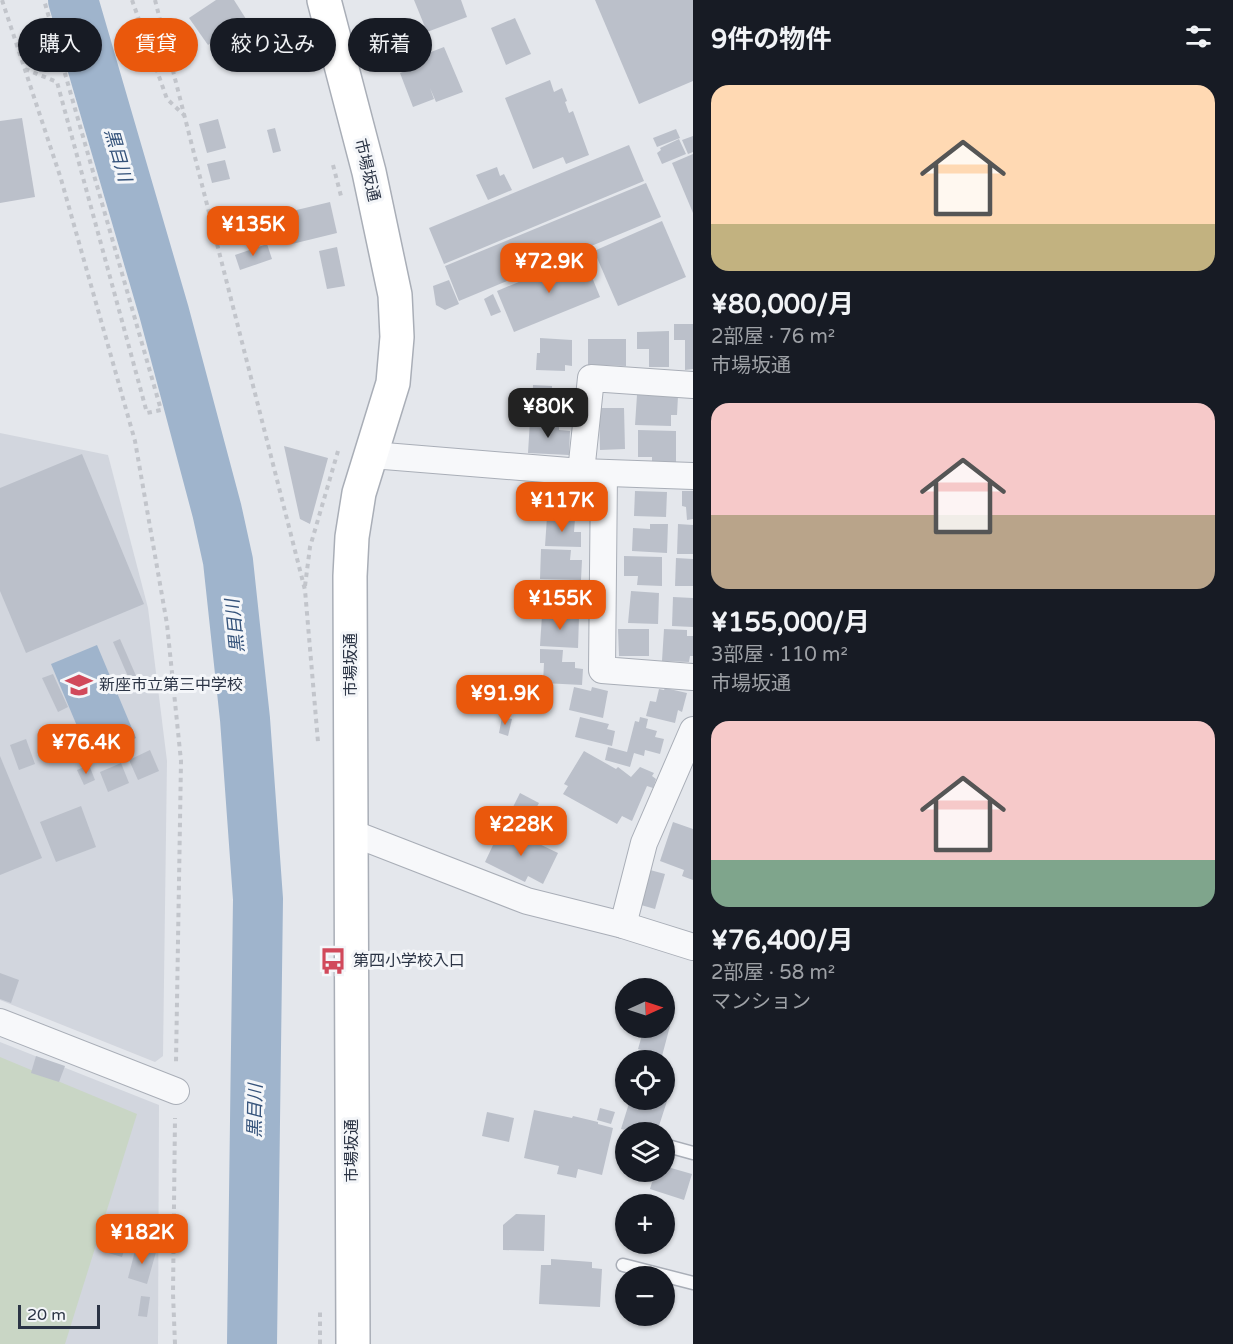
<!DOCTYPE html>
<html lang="ja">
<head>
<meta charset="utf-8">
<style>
	body { margin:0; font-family:"Varela Round","Noto Sans JP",sans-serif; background:#242831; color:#f1f3f6; height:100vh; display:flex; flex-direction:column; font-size:22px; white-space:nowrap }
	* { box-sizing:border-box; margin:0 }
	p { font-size:20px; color:#9ea1a6 }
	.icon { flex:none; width:33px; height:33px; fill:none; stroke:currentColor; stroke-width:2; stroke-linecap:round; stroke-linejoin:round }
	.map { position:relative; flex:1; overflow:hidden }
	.details { display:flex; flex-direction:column; background:#171b24; width:540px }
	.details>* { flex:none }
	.guide { position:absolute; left:18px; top:18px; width:570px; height:54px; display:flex; gap:12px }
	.needle { width:39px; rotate:87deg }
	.fabs { position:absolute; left:615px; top:978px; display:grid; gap:12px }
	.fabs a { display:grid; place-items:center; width:60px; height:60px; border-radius:50%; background:#171b24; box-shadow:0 2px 4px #0004; font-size:30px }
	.scale { position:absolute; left:18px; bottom:15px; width:82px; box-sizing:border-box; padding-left:6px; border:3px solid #2b3445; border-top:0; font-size:16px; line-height:21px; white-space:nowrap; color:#2b3445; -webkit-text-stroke:4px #f4f6f9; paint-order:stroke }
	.price { position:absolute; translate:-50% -51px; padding:0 14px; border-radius:12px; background:#ea580c; color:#fff; font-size:20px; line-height:39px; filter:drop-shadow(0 2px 3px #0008) }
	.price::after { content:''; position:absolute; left:50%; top:36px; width:18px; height:14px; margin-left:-9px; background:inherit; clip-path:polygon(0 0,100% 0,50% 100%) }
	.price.current { background:#222; color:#fff }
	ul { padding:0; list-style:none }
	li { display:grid; align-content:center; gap:12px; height:318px; padding:0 18px }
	li span { display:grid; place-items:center; height:186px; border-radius:18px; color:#555 }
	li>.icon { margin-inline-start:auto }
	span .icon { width:108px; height:108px; fill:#fffc; stroke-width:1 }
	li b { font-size:26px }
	h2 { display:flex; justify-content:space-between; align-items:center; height:72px; padding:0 18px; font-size:26px }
	.pill { padding:0 21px; border-radius:27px; background:#171b24; box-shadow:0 2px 4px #0004; font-size:21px; line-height:54px }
	.pill.current { background:#ea580c; color:#fff }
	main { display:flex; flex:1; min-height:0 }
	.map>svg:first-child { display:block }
</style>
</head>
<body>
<main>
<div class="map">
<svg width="693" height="1344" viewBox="0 0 693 1344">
	<rect width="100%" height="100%" fill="#e4e7ec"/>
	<g fill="#d2d6de">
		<polygon points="0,433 108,455 148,608 167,761 163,1056 155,1062 0,1000"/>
		<polygon points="0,1042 159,1105 158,1344 0,1344"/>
	</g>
	<polygon fill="#c9d6c5" points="0,1057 137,1114 65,1344 0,1344"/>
	<polygon fill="#9fb4cc" points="97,645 136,738 90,757 51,664"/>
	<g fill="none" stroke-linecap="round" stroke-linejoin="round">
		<polyline stroke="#9fb4cc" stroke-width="50" points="73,0 164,312 217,511 228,561 245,719 258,899 252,1344"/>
	</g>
	<g fill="#bbc0ca">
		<polygon points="216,0 234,0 246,19 208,45 189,18"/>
		<polygon points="414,0 461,0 467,17 427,32"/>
		<polygon points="595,0 693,0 693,81 639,104"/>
		<polygon points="515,18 531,54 506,65 491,28"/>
		<polygon points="444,47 463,92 436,102 430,88 434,99 413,107 400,73 421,65 418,57"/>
		<polygon points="550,80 554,92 562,88 567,101 565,102 569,113 573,111 589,155 566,164 563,157 533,169 505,98"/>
		<polygon points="22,118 35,197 0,203 0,121"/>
		<polygon points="218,119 226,148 207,153 199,124"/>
		<polygon points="275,128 281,151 273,153 267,130"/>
		<polygon points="676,129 680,138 657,147 653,138"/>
		<polygon points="693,136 693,152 688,154 682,140"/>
		<polygon points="679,139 686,154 662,164 657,153 661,150 660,148"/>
		<polygon points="629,145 644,181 444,264 429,228"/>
		<polygon points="693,154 693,213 672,163"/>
		<polygon points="225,160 230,179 212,183 207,164"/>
		<polygon points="497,167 500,176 504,174 512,190 488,200 476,175"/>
		<polygon points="646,183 661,217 459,301 445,266"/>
		<polygon points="330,202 337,233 292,244 284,213"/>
		<polygon points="279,206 288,242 278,245 268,209"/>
		<polygon points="662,221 686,277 618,306 594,251"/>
		<polygon points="267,244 272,259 240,270 235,255"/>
		<polygon points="337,247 345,286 327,289 319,251"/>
		<polygon points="583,255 600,297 514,332 497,291"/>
		<polygon points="449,280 459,304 445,310 436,305 433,286"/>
		<polygon points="493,294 501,312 491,316 484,299"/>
		<polygon points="674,324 693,324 693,369 685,370 685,340 674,340"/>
		<polygon points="669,331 669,367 649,367 649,349 637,349 637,332"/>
		<polygon points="540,338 572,340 572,366 565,365 565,371 536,370 537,353 540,353"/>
		<polygon points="588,339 626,339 626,366 588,365"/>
		<polygon points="533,385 552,386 552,393 571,394 570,419 532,417"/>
		<polygon points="637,395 678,396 677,415 671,415 671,426 635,425"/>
		<polygon points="599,408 624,408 625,449 600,450"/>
		<polygon points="530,420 559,422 559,430 570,431 569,455 528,453"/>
		<polygon points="638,430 676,431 676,462 652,461 652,457 638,457"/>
		<polygon points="284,446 328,458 310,524 300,519"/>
		<polygon points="82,454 144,604 26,653 0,591 0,488"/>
		<polygon points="549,486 585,488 584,517 547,515"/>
		<polygon points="635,491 667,492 666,517 634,516"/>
		<polygon points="682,491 693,491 693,519 687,520 686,507 682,506"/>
		<polygon points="547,517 575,519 574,532 581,532 581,547 545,546"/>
		<polygon points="650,524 668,524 667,553 632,551 633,528 650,529"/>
		<polygon points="678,524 693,525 693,554 677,554"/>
		<polygon points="541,549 571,550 570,560 582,560 581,580 540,579"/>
		<polygon points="624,556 662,557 662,586 637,585 638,576 624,576"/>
		<polygon points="676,558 693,559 693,586 675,586"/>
		<polygon points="545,582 572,584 572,592 579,593 578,612 544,610"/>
		<polygon points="631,591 659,593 658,624 628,623"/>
		<polygon points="673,597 693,598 693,627 672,626"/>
		<polygon points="542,615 579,616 578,648 540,646"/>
		<polygon points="618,629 649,629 649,656 619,656"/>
		<polygon points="664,629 687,630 687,636 693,636 693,656 690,656 689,662 662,661"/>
		<polygon points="120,639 137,678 130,681 113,642"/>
		<polygon points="540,649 563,650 562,662 575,662 575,668 583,669 582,685 543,683 544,663 540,663"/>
		<polygon points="53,674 68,707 58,712 42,678"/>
		<polygon points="574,687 591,691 592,687 608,691 603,718 569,710"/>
		<polygon points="665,688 687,693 682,712 678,710 675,723 646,716 650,701 656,702 659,689 664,690"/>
		<polygon points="502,717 512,719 508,736 499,733"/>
		<polygon points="580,717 609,724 607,729 615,731 612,746 575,737"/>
		<polygon points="640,717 648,719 646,728 657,731 655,737 664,739 660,754 645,750 644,756 634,753 630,767 605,760 608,747 627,752 635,721 639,722"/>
		<polygon points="26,739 35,764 19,770 10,745"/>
		<polygon points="50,740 54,750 44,754 40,744"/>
		<polygon points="150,750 159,771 138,780 129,760"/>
		<polygon points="584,751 616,769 618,767 631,777 640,767 654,773 652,776 656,779 653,788 647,786 632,821 622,816 617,824 563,794 568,786 564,784"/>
		<polygon points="0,756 42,858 0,875"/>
		<polygon points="121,763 129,783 108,792 100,772"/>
		<polygon points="89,765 95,780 84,785 77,770"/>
		<polygon points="520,793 539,803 525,828 507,819"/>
		<polygon points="81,806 96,847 56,862 40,822"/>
		<polygon points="673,822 693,829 693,880 682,876 684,870 660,861"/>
		<polygon points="502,826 558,853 543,884 528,876 525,882 485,862"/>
		<polygon points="650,870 665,874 655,909 641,905"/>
		<polygon points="0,973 19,980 11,1003 0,999"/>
		<polygon points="664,1025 670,1026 662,1056 638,1049 644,1028 664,1028"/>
		<polygon points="36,1056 65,1066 59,1082 31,1073"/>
		<polygon points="664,1097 668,1098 657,1132 625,1132 626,1130 621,1129 630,1100 664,1100"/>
		<polygon points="600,1108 615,1112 611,1124 597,1120"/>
		<polygon points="534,1110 572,1118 573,1116 598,1122 598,1124 613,1128 602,1175 578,1169 576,1178 557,1174 559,1166 524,1158"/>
		<polygon points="487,1112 514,1118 509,1142 482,1136"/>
		<polygon points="664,1166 692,1174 684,1200 650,1189 655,1172 664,1172"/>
		<polygon points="516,1214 545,1215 544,1251 503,1250 503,1225"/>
		<polygon points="115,1219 132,1224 122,1257 105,1252"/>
		<polygon points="136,1247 156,1252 147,1284 128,1278"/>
		<polygon points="551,1259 592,1262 592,1268 602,1269 600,1307 539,1304 541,1265 551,1265"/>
		<polygon points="141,1296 150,1297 147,1317 138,1316"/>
	</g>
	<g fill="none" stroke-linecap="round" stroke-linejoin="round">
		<defs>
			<g id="lane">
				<polyline points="664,1145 693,1153"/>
				<polyline points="623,1265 693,1283"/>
			</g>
			<g id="street">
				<polyline points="372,455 581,472 693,476"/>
				<polyline points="581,472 591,378 693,385"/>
				<polyline points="604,473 602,670 693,677"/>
				<polyline points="352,833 527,901 623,925 693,947"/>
				<polyline points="623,925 644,843 693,730"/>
				<polyline points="0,1022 176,1091"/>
			</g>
			<polyline id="secondary" points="324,0 369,172 395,295 397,337 393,383 359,493 352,537 350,576 353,1344"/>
		</defs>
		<use href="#lane" stroke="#a9aeb7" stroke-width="15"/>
		<use href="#street" stroke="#a9aeb7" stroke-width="28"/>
		<use href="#secondary" stroke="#a9aeb7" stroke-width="36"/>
		<g stroke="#c2c5cb" stroke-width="4" stroke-dasharray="4.5 4.5" stroke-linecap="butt">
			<polyline points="2,0 61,179 135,441 167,624 181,761 176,1062"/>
			<polyline points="132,0 167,99 184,115"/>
			<polyline points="155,0 305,590 318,742"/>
			<polyline points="25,69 57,82 147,413 161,410 44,0"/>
			<polyline points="333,165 341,196"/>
			<polyline points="305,586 310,547 338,451"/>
			<polyline points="175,1344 173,1294 175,1118"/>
			<polyline points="320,1344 320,1310"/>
		</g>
		<use href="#lane" stroke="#f7f8fa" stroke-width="12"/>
		<use href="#street" stroke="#f7f8fa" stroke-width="26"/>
		<use href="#secondary" stroke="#fff" stroke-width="33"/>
	</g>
	<defs>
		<symbol id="school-bare" viewBox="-9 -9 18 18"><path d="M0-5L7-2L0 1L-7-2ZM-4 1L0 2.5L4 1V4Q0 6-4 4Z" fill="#d1495b" stroke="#f4f6f9" stroke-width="2.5" paint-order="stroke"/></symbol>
		<symbol id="bus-bare" viewBox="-9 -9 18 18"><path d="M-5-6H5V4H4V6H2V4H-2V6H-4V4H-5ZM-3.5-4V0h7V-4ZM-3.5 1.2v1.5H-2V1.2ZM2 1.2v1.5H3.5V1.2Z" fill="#d1495b" stroke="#f4f6f9" stroke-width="2.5" paint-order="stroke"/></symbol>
	</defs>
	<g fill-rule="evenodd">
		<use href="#school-bare" x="60" y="666" width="38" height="38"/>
		<use href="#bus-bare" x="314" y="942" width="38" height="38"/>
	</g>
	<g text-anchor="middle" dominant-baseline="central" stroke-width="6" stroke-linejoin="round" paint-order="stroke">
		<g font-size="16" fill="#2b3445" stroke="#f4f6f9">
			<text transform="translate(367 170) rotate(77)">市場坂通</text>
			<text transform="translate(351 665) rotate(-90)">市場坂通</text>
			<text transform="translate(352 1151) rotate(-90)">市場坂通</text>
		</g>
		<g font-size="16" fill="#2b3445" stroke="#f4f6f9" text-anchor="start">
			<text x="99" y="685">新座市立第三中学校</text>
			<text x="353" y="961">第四小学校入口</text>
		</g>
		<g font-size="18" font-style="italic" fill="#34527a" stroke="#f4f6f9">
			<text transform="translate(118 155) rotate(74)">黒目川</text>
			<text transform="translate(235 626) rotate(-96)">黒目川</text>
			<text transform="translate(255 1111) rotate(-89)">黒目川</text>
		</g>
	</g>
</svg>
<div class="fabs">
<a><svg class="needle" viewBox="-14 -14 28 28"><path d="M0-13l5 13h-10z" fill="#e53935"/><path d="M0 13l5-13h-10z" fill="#9ea1a6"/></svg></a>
<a><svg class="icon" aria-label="locate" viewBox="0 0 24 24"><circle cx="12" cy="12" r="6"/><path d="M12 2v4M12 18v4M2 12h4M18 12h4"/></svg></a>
<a><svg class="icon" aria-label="layers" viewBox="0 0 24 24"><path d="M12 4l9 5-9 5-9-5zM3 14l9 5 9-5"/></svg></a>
<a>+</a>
<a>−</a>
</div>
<div class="scale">20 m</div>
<b class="price" style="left:253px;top:257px">¥135K</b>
<b class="price" style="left:549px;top:294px">¥72.9K</b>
<b class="price current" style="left:548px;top:439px">¥80K</b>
<b class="price" style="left:562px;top:533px">¥117K</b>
<b class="price" style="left:560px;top:631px">¥155K</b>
<b class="price" style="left:505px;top:726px">¥91.9K</b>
<b class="price" style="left:86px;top:775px">¥76.4K</b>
<b class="price" style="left:521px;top:857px">¥228K</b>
<b class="price" style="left:142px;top:1265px">¥182K</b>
<div class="guide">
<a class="pill">購入</a>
<a class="pill current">賃貸</a>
<a class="pill">絞り込み</a>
<a class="pill">新着</a>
</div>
</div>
<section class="details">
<h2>9件の物件<svg class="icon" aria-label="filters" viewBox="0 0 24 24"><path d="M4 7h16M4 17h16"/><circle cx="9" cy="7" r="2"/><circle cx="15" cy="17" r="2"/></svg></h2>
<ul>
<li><span style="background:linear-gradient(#ffd9b3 75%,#c2b280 0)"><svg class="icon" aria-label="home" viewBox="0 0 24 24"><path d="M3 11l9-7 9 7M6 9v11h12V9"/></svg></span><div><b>¥80,000/月</b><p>2部屋 · 76 m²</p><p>市場坂通</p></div></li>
<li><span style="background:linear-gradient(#f6c9c9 60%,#b9a48a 0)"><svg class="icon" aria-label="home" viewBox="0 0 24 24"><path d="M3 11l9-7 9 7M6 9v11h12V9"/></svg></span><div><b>¥155,000/月</b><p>3部屋 · 110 m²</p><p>市場坂通</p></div></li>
<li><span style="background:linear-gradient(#f6c9c9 75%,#7fa58c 0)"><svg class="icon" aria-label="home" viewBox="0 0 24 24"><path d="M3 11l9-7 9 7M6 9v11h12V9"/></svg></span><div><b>¥76,400/月</b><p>2部屋 · 58 m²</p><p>マンション</p></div></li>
</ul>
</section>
</main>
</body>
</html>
